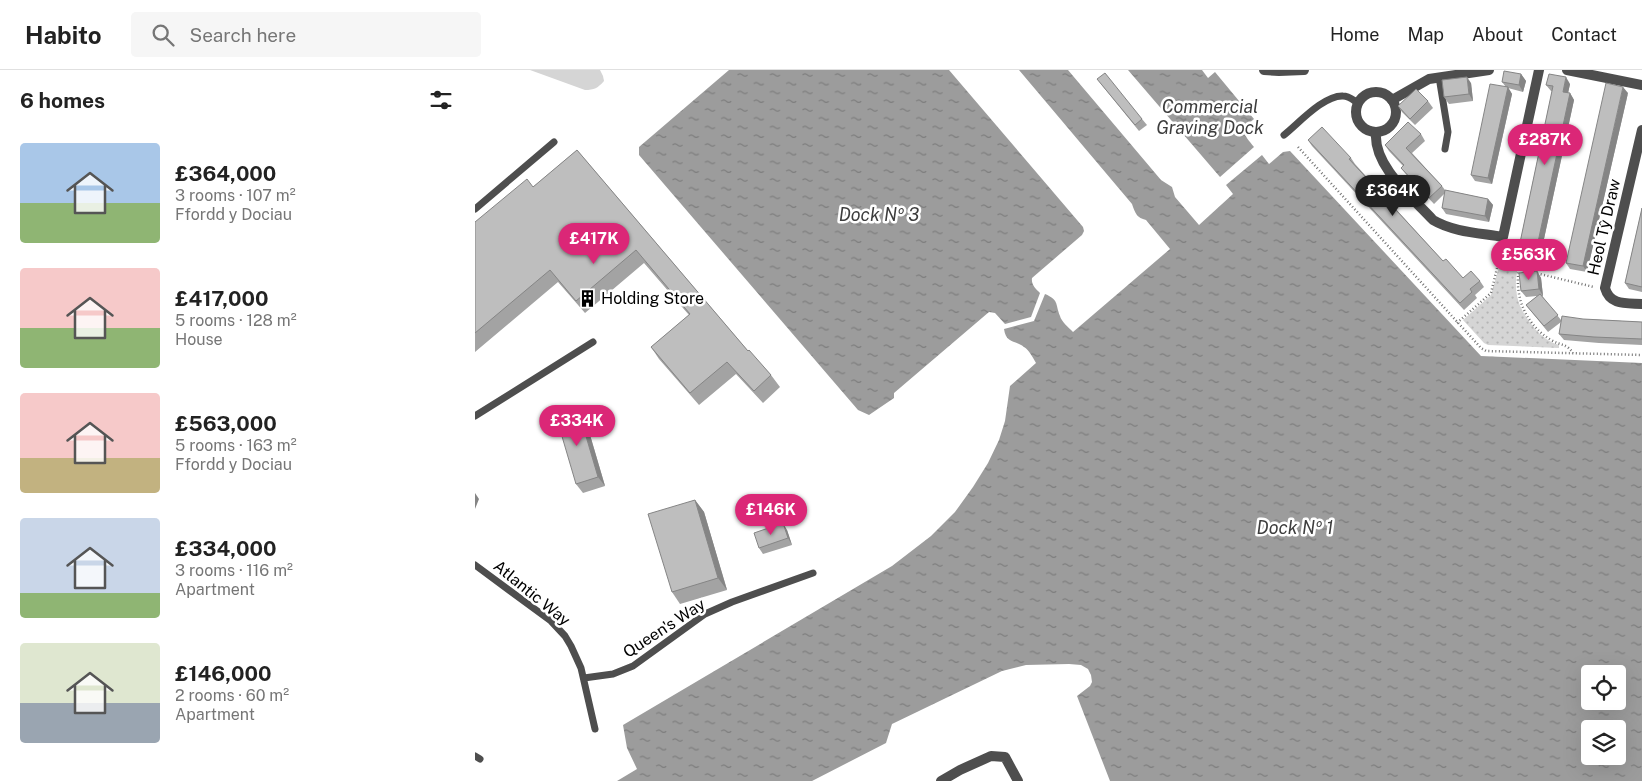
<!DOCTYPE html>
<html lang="en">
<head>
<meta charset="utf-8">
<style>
	body { margin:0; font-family:"Public Sans",sans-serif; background:#f6f6f6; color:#222; height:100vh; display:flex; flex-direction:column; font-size:19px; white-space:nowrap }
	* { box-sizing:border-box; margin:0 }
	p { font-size:16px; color:#767676 }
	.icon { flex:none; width:28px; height:28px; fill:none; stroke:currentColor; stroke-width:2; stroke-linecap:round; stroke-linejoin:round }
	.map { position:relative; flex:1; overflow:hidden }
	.details { display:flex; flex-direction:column; background:#fff; width:475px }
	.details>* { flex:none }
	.buttons { position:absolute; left:1106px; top:595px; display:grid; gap:10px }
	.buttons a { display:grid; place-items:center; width:45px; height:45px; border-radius:5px; background:#fff; box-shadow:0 5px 20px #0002; font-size:25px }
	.price { position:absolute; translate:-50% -42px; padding:0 11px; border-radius:18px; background:#db2777; color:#fff; font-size:16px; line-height:32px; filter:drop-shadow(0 1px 2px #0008) }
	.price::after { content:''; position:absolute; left:50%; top:30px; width:15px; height:11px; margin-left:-8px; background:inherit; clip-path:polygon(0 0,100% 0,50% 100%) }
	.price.active { background:#222; color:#fff }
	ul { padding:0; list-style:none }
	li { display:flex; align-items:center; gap:15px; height:125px; padding:0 20px }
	li span { display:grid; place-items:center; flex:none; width:140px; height:100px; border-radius:5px; color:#555 }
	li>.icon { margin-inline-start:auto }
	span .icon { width:60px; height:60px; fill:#fffc; stroke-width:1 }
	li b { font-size:21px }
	h2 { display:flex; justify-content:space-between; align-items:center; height:60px; padding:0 20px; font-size:21px }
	header { display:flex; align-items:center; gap:30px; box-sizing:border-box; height:70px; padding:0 25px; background:#fff; border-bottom:1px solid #e0e0e0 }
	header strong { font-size:24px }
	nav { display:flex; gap:28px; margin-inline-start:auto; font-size:18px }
	.search { width:350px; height:45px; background:#f6f6f6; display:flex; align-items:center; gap:12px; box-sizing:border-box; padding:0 18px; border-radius:5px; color:#767676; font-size:19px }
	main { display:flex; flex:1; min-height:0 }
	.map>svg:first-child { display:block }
</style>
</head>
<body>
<header>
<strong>Habito</strong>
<div class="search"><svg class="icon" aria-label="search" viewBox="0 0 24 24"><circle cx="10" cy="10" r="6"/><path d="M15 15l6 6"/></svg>Search here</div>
<nav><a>Home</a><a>Map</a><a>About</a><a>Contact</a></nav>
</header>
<main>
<section class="details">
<h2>6 homes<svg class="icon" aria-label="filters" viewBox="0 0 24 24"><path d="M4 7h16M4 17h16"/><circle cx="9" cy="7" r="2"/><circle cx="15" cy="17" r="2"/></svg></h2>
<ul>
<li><span style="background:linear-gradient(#a9c7e8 60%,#8fb573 0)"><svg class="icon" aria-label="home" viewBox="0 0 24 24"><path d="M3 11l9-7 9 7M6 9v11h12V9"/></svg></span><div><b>£364,000</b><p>3 rooms · 107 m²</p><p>Ffordd y Dociau</p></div></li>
<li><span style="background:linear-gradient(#f6c9c9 60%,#8fb573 0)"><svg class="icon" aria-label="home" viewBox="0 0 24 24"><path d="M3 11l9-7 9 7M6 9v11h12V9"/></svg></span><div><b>£417,000</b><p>5 rooms · 128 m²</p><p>House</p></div></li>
<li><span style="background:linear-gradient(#f6c9c9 65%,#c2b280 0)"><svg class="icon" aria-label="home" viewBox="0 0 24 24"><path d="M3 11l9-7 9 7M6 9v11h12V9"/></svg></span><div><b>£563,000</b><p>5 rooms · 163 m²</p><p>Ffordd y Dociau</p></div></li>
<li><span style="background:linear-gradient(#c9d6e8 75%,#8fb573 0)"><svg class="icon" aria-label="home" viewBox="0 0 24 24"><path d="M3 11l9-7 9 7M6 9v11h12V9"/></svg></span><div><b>£334,000</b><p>3 rooms · 116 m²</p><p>Apartment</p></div></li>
<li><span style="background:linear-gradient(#dfe7d0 60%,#9aa5b1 0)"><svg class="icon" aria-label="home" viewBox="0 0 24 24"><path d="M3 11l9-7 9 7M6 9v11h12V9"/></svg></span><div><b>£146,000</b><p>2 rooms · 60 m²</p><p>Apartment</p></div></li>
</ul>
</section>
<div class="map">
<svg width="1167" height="711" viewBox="0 0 1167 711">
	<defs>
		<pattern id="park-dots" width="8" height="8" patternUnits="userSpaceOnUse" patternTransform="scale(1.25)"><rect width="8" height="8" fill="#d5d5d5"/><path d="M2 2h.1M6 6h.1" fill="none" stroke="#b5b5b5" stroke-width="1.8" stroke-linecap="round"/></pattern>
		<pattern id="water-ripples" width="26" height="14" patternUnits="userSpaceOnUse" patternTransform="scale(1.25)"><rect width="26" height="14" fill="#9c9c9c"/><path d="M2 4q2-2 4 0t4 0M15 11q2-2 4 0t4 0" fill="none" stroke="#7d7d7d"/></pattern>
	</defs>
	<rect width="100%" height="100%" fill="#fff"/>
	<path fill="#d5d5d5" d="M55,0H125L128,6L129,11C123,18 119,20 110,20Z"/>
	<path fill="url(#park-dots)" d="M1024,197L1042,201C1038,226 1045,241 1061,260C1068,267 1074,272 1084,275V278L1013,275L1009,273L988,250L1016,225Z"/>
	<g fill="url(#water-ripples)" fill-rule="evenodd">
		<path d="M254,0H474L608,157L609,161L607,165L557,208C556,215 561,219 565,223L556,247L530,254L520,243L514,242L419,323V328L394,345L383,340L164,85V77Z"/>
		<path d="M544,0H593L686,110L697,117L700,127L724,155L758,124L751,115L787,85L794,94L808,82L815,81L1006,286L1167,293V711H635L602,626L615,616L617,612L616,605L613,599L606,595L594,594L551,595L527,601L417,654L411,673L337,711H142L162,699L152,678L148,655L417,496L456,466L480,442L498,417L513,393L524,370L530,351L535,316L561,293C558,288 554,280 549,277C541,270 531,274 529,259L559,251L570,224C584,230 580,233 585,246C586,251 594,258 598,262L695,179L671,150C662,148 660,143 657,134ZM1115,604H1142V631H1115ZM1115,659H1142V686H1115Z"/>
		<path d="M653,0H727L733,8L740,2L779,49C764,62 769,64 779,77L745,107Z"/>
	</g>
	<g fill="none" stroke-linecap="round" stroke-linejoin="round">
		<g stroke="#707070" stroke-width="2.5" stroke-dasharray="1 2.5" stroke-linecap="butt">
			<polyline points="823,77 1006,278 1011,281 1167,285"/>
			<polyline points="1030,196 1033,181 1031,175"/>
			<path d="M1044,199C1039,227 1051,255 1076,270C1086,276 1091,273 1098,283"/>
			<polyline points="982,253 1016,223 1023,194 1119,217"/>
		</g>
		<g stroke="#4e4e4e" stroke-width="7">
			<polyline points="964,7 973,62 970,79"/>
			<path d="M809,65C824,53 849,25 868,26C874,26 878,30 883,33"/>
			<polyline points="0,139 79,72"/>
			<polyline points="0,346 118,272"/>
			<polyline points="0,495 76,551 90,566 96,576 106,598 120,659"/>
			<polyline points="109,608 138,604 158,596 230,544 257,532 338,503"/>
			<polyline points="0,686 5,689"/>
		</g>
		<g stroke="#4e4e4e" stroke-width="10">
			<polyline points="789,0 804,1 829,0"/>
			<polyline points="1092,0 1167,15"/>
			<circle cx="901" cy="42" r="20"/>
			<polyline points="917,30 954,9 1014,0"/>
			<path d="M1167,60L1130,218C1135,236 1152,233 1167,234"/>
			<path d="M901,62C898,96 937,127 958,150C978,162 1005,163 1028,167L1064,0"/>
			<polyline points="466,711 485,700 516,686 530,687 543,711"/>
		</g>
	</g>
	<g fill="#a3a3a3">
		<polygon points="1046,4 1051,11 1048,22 1033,18 1037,24 1017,114 1000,111 996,105 1031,17 1027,12"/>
		<polygon points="622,9 667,49 672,55 664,61"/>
		<polygon points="996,13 998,31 974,34 969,27"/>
		<polygon points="1095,14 1093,23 1095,23 1099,30 1064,192 1047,189 1043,182 1077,21 1076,21 1071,15"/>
		<polygon points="1153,23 1112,202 1095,199 1091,193"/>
		<polygon points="953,31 958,38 940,55 927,42 923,36"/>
		<polygon points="946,64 950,71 937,83 967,116 970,120 1013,129 1018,135 1014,152 971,144 967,138 970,123 959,134 931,104 926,98 928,96 914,81 910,75"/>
		<polygon points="833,70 876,88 880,94 968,191 988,208 1005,211 1009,217 1000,225 1002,228 989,240 837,76"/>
		<polygon points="102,80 273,281 296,305 305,317 288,333 261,304 224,335 184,289 176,277 214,245 169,193 110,243 83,212 0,282 0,152 58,117"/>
		<polygon points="1167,138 1167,222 1154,219 1150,213"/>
		<polygon points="1062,201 1066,208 1068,226 1067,226 1086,250 1108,249 1167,252 1167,275 1124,273 1089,270 1084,264 1086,252 1073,262 1051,235 1062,226 1051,227 1046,221"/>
		<polygon points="103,339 110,348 130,416 108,423 101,414"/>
		<polygon points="220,430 229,442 252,520 205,534 197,522"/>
		<polygon points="312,460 317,475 288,484 284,478"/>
	</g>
	<g fill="#858585">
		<polygon points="1046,4 1051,11 1048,22 1044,15"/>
		<polygon points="992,7 996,13 998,31 994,24"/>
		<polygon points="1091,7 1095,14 1092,28 1088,22"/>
		<polygon points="1033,17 1037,24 1017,114 1013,108"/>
		<polygon points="1148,17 1153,23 1112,202 1108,196"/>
		<polygon points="1095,23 1099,30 1064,192 1060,186"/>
		<polygon points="1013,129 1018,135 1014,152 1010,146"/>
		<polygon points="1062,201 1066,208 1068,226 1064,219"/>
		<polygon points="103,339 110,348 130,416 123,407"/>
		<polygon points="0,423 4,429 0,439"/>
		<polygon points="220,430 229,442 252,520 243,508"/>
		<polygon points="308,453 312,460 317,475 313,468"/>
	</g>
	<g fill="#bebebe" stroke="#858585">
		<polygon points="1029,1 1046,4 1044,15 1027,12"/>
		<polygon points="630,3 667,49 660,55 622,9"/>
		<polygon points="1074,4 1091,7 1088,22 1095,23 1060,186 1043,182 1078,16 1071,15"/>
		<polygon points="992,7 994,24 969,27 967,10"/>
		<polygon points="1131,13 1148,17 1108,196 1091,193"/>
		<polygon points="1015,14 1033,17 1013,108 996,105"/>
		<polygon points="941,19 953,31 935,49 923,36"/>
		<polygon points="933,52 946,64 931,78 967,116 954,128 926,98 929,95 910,75"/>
		<polygon points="847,57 876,88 874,89 968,191 971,189 988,208 996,201 1005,211 995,219 997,222 985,233 833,70"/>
		<polygon points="102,80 273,281 274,280 296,305 279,321 252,292 215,323 176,277 215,244 161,180 101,231 75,200 0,263 0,152 52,109 58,117"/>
		<polygon points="970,120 1013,129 1010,146 967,138"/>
		<polygon points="1167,138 1167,217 1150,213"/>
		<polygon points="1062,201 1064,219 1046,221 1044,203"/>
		<polygon points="1065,224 1083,245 1069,256 1051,235"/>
		<polygon points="1087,246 1108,249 1167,252 1167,269 1119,267 1084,264"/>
		<polygon points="103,339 123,407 101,414 81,346"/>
		<polygon points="220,430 243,508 197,522 173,444"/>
		<polygon points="308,453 313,468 284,478 279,463"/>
	</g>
	<defs>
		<symbol id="building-bare" viewBox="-9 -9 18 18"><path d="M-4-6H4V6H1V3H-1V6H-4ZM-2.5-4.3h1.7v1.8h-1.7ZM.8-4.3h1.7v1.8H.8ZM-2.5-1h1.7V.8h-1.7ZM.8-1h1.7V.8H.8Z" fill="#000" stroke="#fff" stroke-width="2.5" paint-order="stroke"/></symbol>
	</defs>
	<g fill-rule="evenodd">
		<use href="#building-bare" x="100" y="216" width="25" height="25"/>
	</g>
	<g text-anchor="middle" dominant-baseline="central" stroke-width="5" stroke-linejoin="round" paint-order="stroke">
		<g font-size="16" fill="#000" stroke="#fff">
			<text transform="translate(1129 157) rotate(-77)">Heol Tŷ Draw</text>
			<text transform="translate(57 523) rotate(39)">Atlantic Way</text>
			<text transform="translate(189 558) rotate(-33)">Queen's Way</text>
		</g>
		<g font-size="16" fill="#000" stroke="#fff" text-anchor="start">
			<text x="126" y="228">Holding Store</text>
		</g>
		<g font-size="18" font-style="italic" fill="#3d3d3d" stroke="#fff">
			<text x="735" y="36">Commercial<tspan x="735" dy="21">Graving Dock</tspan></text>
			<text x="404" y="144">Dock Nº 3</text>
			<text x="820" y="457">Dock Nº 1</text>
		</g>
	</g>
</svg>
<div class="buttons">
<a><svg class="icon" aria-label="locate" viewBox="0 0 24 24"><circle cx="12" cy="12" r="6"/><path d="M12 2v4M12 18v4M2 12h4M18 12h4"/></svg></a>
<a><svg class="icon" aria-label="layers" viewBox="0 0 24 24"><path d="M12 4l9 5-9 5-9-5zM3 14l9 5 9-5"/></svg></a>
</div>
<b class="price" style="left:1070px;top:96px">£287K</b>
<b class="price active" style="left:918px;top:147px">£364K</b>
<b class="price" style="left:119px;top:195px">£417K</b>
<b class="price" style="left:1054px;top:211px">£563K</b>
<b class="price" style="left:102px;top:377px">£334K</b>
<b class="price" style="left:296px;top:466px">£146K</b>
</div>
</main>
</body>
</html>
